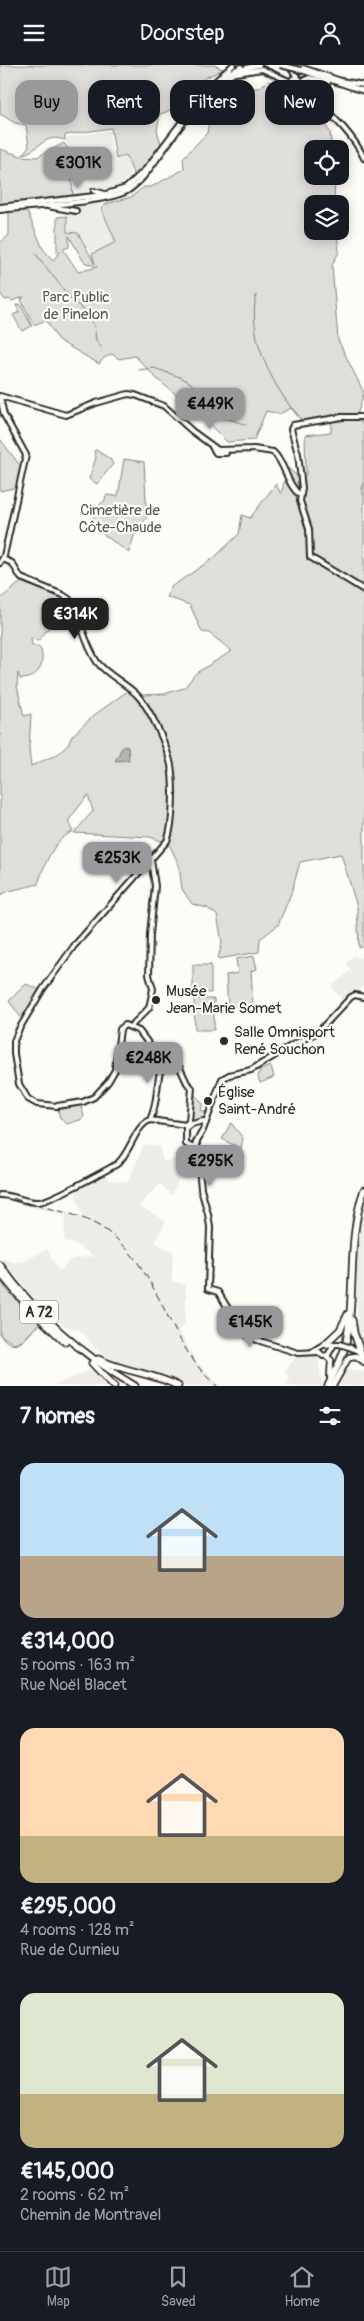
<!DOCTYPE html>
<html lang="en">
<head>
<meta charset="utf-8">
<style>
	body { margin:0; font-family:Pangolin,sans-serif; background:#242831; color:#f1f3f6; height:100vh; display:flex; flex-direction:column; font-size:19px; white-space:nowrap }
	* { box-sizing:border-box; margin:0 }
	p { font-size:16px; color:#9ea1a6 }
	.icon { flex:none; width:28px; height:28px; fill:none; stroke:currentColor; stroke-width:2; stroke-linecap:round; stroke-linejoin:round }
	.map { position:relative; height:1321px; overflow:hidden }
	.panel { display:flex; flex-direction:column; background:#171b24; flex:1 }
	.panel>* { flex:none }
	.banner { position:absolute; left:15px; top:15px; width:335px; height:45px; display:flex; gap:10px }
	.controls { position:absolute; left:304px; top:75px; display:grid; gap:10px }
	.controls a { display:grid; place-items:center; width:45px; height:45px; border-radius:10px; background:#171b24; box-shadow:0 2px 12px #0003; font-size:25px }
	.price { position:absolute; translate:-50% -42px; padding:0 11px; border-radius:10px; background:#98999b; color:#111; font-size:16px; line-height:32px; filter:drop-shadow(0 1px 2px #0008) }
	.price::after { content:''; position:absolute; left:50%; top:30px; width:15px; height:11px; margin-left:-8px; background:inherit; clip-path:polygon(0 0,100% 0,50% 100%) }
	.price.current { background:#222; color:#fff }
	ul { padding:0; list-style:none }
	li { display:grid; align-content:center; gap:10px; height:265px; padding:0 20px }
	li span { display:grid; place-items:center; height:155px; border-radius:15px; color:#555 }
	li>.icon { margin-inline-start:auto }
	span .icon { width:90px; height:90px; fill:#fffc; stroke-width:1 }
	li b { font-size:21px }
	h2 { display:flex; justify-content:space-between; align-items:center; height:60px; padding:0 20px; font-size:21px }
	.pill { padding:0 18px; border-radius:15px; background:#171b24; box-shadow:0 2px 12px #0003; font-size:18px; line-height:45px }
	.pill.current { background:#98999b; color:#111 }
	header { display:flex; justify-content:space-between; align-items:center; height:65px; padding:0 20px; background:#171b24; font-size:22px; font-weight:600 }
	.tab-bar { display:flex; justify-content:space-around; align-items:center; height:70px; border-top:1px solid #363941; background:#171b24; font-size:14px; color:#9ea1a6 }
	.tab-bar a { display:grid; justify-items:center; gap:2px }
	.tab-bar .current { color:#98999b }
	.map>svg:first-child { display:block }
</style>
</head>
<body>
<header><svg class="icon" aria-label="menu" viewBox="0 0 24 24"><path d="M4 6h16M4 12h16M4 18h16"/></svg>Doorstep<svg class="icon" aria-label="person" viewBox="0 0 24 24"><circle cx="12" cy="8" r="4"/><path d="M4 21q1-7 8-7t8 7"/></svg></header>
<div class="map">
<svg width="364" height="1321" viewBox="0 0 364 1321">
	<rect width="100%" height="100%" fill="#fdfcf7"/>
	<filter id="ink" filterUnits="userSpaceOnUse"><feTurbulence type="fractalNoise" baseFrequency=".02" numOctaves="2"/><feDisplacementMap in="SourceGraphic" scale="10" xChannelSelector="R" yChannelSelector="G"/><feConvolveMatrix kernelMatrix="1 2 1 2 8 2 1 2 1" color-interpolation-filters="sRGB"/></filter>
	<g filter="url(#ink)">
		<g fill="#edece8">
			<polygon points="110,66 111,80 116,96 126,91 132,110 103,136 99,143 116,177 92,189 78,168 68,166 68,151 75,148 69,86 65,75 68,72"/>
			<polygon points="353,891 364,893 364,922 343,936 331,922 351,905 346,898"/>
			<polygon points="144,1079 159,1081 163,1097 179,1093 185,1100 172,1130 160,1119 139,1141 166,1156 155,1177 173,1187 172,1216 186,1220 185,1260 178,1265 197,1297 221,1321 185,1321 168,1311 105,1294 80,1265 63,1260 41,1242 2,1194 15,1197 25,1196 47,1184 59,1207 71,1194 94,1191 77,1180 64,1176 66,1150 22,1140 11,1136 13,1132 83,1152 76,1131 76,1122 104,1108 110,1115 128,1117"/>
			<polygon points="364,1140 364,1290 358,1277 356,1182"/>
			<polygon points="318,1289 322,1321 287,1321 289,1311 284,1308 297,1290"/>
			<polygon points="346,1303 364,1307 364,1321 341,1321 342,1309"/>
			<polygon points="93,1304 111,1321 53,1321"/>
		</g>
		<g fill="#dfdeda" stroke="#858482" fill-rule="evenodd">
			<path d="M0,0H214L223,4C214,9 204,13 195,19C182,30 178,45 160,49L157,65L161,79L135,113L126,90L116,94L111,63L65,70V75C42,68 41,85 23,89L29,81L26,60L15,58L0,49Z"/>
			<path d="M269,16L305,31L330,67L332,84H312V111H335L334,139H312V166H337L339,187L332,200L338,275L364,328L357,350H340L303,356L292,343L279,349L266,346L254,375L227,377L193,343L157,314L135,291L119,294L112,289L104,293L99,299L58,275L46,255L34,260L21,235L24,232L12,236L9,234L5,235L0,228V178L9,170V146L26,144L43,184L53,195L61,186L57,187V152L67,151V167L78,168L95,199L92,189L116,177L101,143L106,139L131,132L144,122H151L184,104L183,93L207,68L210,50L216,36L229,56L244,47L240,39L245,36L247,23H258ZM69,171L84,197L97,202L78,207L63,184L69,182Z"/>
			<polygon points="64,78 69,86 73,131 0,140 0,84 21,91 37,92"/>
			<polygon points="20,239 32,261 22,266 13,250 19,247 16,240"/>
			<path d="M356,354L364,359V881L359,883L357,842L341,789L300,797L292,826L278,860L260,874L259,887L218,894L222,877L217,850L207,843L192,839L182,824L179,800L169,779L150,772L74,768L93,746L88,730L68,756L73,767C54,773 44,801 38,819C25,823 12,824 0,830V534L21,517L63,533C58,549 50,563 38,576L31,573L32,580L40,582C46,598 39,614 20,614L18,608L17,621L24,651L31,649L29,683L31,701L58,689L68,680L72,671L93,651L129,625L143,630L164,629L184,623L196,608L232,586L209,568L202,567L190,540L167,532L171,522L215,492L239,469L242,450L250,453L276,419L281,429L288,403L301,414L306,410L305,370L331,367V355Z"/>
			<polygon points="0,374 22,403 18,422 0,426"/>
			<polygon points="96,385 110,394 113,399 97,419 89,414 96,393 94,386"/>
			<polygon points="124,394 144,397 147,452 134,471 129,488 92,461 95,444 105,435 106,430 118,431"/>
			<polygon points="254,891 257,904 251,906 253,938 228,943 226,910 238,908 236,894"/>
			<rect x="193" y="900" width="18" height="28"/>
			<polygon points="26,919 40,925 22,954 9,936"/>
			<polygon points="194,934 214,934 214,965 195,965"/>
			<polygon points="271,1001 274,1012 260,1018 258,1012 260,1005"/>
			<polygon points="193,1028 203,1039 201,1045 208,1048 202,1055 190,1055"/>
			<polygon points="81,1039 84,1052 80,1055 67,1059 60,1053 57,1041"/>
			<polygon points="231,1058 243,1073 241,1084 222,1074"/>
			<polygon points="0,1215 9,1228 40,1257 24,1275 14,1279 0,1270"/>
		</g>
		<polygon fill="#b5b4b1" stroke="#7e7d7b" points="123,681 128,682 129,695 115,696"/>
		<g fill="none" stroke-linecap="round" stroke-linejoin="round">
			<g stroke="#7e7d7b" stroke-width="1">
				<polyline points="35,188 71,234 87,248 94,260 96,275 101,282"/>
				<path d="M256,230C247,277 274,322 302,357"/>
				<polyline points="139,305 154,303 180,312 191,318 199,332 216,349 246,360"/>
				<polyline points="358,354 364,361"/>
				<polyline points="364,418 361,427 364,430"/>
				<path d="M0,1270C19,1293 24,1269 39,1261"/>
			</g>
			<defs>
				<g id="secondary">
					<polyline points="288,0 298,13"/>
					<polyline points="294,0 341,16 364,20"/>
					<polyline points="301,5 364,26"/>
					<polyline points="237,8 262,4 291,17"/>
					<polyline points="221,12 241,2"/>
					<circle cx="296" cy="17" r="4.5"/>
					<polyline points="300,17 309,13 328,17"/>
					<path d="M297,21C303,27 310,30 316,36C333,50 355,73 364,93"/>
					<polyline points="94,126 105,129"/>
					<polyline points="47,141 76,146"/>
					<polyline points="0,142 103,130 126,123 146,104 206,25 233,0"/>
					<path d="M0,145C29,141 105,138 127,126C140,118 148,106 156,95C183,60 211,7 259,0"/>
					<path d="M0,331L66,350L96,338L128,329L135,330L164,341L192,366L218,385L254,384L273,387C286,399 286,419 300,430"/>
					<polyline points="0,332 4,350 26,390 4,491 0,498"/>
					<polyline points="364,352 342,352 293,360 291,364 298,389 302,423 300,436 309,464 310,492 364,525"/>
					<polyline points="212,382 216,388 226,388"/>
					<path d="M3,494L12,498L21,513L63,530L69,534C81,554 84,577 97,597C108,611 126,618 138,631C151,645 167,681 171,700C174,719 174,759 167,776L74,881L43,924L19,964L14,976V989L19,1019L28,1034L37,1039L57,1041L83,1037L94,1032L108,1017L115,1005L120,964L125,960L139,966L151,982L180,1003L187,1018L192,1023L189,1056L186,1060"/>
					<polyline points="131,961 149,943 153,924 149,910 150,869 155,821 151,795"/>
					<path d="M150,1055C160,1035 154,1012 166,993"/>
					<polyline points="150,1055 186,1060"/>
					<polyline points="186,1060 186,1079 195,1084"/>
					<polyline points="187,1063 192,1059 203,1056 206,1057"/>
					<polyline points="197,1079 201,1124 208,1149 210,1162 208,1224 218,1227 242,1266 251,1273 298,1288 319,1287"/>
					<polyline points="193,1083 203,1065 222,1014 229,1010 251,1005 294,979 318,967 351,932 355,930 364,932"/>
					<path d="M0,1130C13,1130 27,1138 39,1137C50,1136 105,1106 117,1099C131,1087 134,1062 150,1055"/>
					<polyline points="349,1282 358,1286 364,1294"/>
					<polyline points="313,1286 323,1280 339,1279"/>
					<polyline points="319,1287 323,1291 328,1290 333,1281"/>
				</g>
				<g id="primary">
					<polyline points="326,1291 331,1295 330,1312"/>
					<polyline points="333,1321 349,1292 356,1291 364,1297"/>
				</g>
				<g id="highway">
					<path d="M0,1200C36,1250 82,1290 135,1321"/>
					<polyline points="0,1208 30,1244 65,1277"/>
					<polyline points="352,1255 354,1268 362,1291"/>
					<polyline points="325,1279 340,1265 348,1249"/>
					<path d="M98,1294C124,1307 153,1308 178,1321"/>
					<polyline points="92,1298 114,1321"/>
					<path d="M328,1321C334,1308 341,1296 345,1282C357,1230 346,1177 364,1125"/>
				</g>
			</defs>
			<use href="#secondary" stroke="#2b2b2b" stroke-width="8"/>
			<use href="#primary" stroke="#2b2b2b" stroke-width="8"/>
			<use href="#highway" stroke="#2b2b2b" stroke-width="9"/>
			<use href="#secondary" stroke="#fdfcf7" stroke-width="4"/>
			<use href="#primary" stroke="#fdfcf7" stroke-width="4.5"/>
			<use href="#highway" stroke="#fdfcf7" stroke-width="5.5"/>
			<path stroke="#2b2b2b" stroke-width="1" stroke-dasharray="8 4" stroke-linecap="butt" d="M13,1133C41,1144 72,1145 99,1161C161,1198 164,1277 217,1321"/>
			<defs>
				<g id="secondary-bridge">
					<polyline points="280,0 301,5"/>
					<polyline points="339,1279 349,1282"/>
				</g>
			</defs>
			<use href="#secondary-bridge" stroke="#2b2b2b" stroke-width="8" stroke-linecap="butt"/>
			<use href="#secondary-bridge" stroke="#fdfcf7" stroke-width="4"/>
		</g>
	</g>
	<g fill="#2b2b2b" stroke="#fdfcf7" stroke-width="2">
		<circle cx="156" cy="935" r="5"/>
		<circle cx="224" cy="976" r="5"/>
		<circle cx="208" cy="1036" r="5"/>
	</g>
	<g text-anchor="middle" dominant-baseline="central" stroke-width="4.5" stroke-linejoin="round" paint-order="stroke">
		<rect fill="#fdfcf7" stroke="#6a6a68" stroke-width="1" x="20" y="1235.5" width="38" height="23" rx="4"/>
		<g font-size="14" font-weight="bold" fill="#2b2b2b">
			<text x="39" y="1247">A 72</text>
		</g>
		<g font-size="15" fill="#585857" stroke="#fdfcf7">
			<text x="76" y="232">Parc Public<tspan x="76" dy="17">de Pinelon</tspan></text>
			<text x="120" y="445">Cimetière de<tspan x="120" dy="17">Côte-Chaude</tspan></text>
		</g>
		<g font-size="15" fill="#2b2b2b" stroke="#fdfcf7" text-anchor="start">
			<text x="166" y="926">Musée<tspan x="166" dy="17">Jean-Marie Somet</tspan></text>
			<text x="234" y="967">Salle Omnisport<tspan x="234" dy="17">René Souchon</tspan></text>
			<text x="218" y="1027">Église<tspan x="218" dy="17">Saint-André</tspan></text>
		</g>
	</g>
</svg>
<div class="controls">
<a><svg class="icon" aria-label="locate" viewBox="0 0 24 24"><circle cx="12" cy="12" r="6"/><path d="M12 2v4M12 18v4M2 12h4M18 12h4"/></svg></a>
<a><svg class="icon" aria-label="layers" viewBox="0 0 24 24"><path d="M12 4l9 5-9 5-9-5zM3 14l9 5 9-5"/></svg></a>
</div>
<b class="price" style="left:78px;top:124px">€301K</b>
<b class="price" style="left:210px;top:365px">€449K</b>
<b class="price current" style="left:75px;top:575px">€314K</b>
<b class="price" style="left:117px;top:819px">€253K</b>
<b class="price" style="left:148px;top:1019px">€248K</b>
<b class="price" style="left:210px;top:1122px">€295K</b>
<b class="price" style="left:250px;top:1283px">€145K</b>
<div class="banner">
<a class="pill current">Buy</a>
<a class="pill">Rent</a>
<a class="pill">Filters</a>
<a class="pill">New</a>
</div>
</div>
<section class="panel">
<h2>7 homes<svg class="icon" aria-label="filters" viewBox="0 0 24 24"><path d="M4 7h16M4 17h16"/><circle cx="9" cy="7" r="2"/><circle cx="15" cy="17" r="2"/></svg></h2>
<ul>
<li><span style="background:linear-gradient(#bfe0f5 60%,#b9a48a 0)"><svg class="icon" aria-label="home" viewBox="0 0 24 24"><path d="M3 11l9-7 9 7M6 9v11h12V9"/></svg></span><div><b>€314,000</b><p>5 rooms · 163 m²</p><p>Rue Noël Blacet</p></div></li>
<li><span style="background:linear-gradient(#ffd9b3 70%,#c2b280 0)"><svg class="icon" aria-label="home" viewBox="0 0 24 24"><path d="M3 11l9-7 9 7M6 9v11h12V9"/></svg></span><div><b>€295,000</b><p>4 rooms · 128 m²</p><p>Rue de Curnieu</p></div></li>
<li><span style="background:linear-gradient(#dfe7d0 65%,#c2b280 0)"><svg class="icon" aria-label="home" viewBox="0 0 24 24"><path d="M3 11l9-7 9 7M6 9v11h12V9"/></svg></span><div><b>€145,000</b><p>2 rooms · 62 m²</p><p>Chemin de Montravel</p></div></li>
</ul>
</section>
<nav class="tab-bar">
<a class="current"><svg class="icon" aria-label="map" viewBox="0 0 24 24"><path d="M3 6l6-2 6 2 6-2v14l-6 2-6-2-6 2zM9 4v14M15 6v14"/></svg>Map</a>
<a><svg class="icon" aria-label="saved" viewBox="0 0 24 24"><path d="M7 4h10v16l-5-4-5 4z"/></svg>Saved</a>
<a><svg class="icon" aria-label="home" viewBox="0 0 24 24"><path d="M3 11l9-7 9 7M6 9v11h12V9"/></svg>Home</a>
</nav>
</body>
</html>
